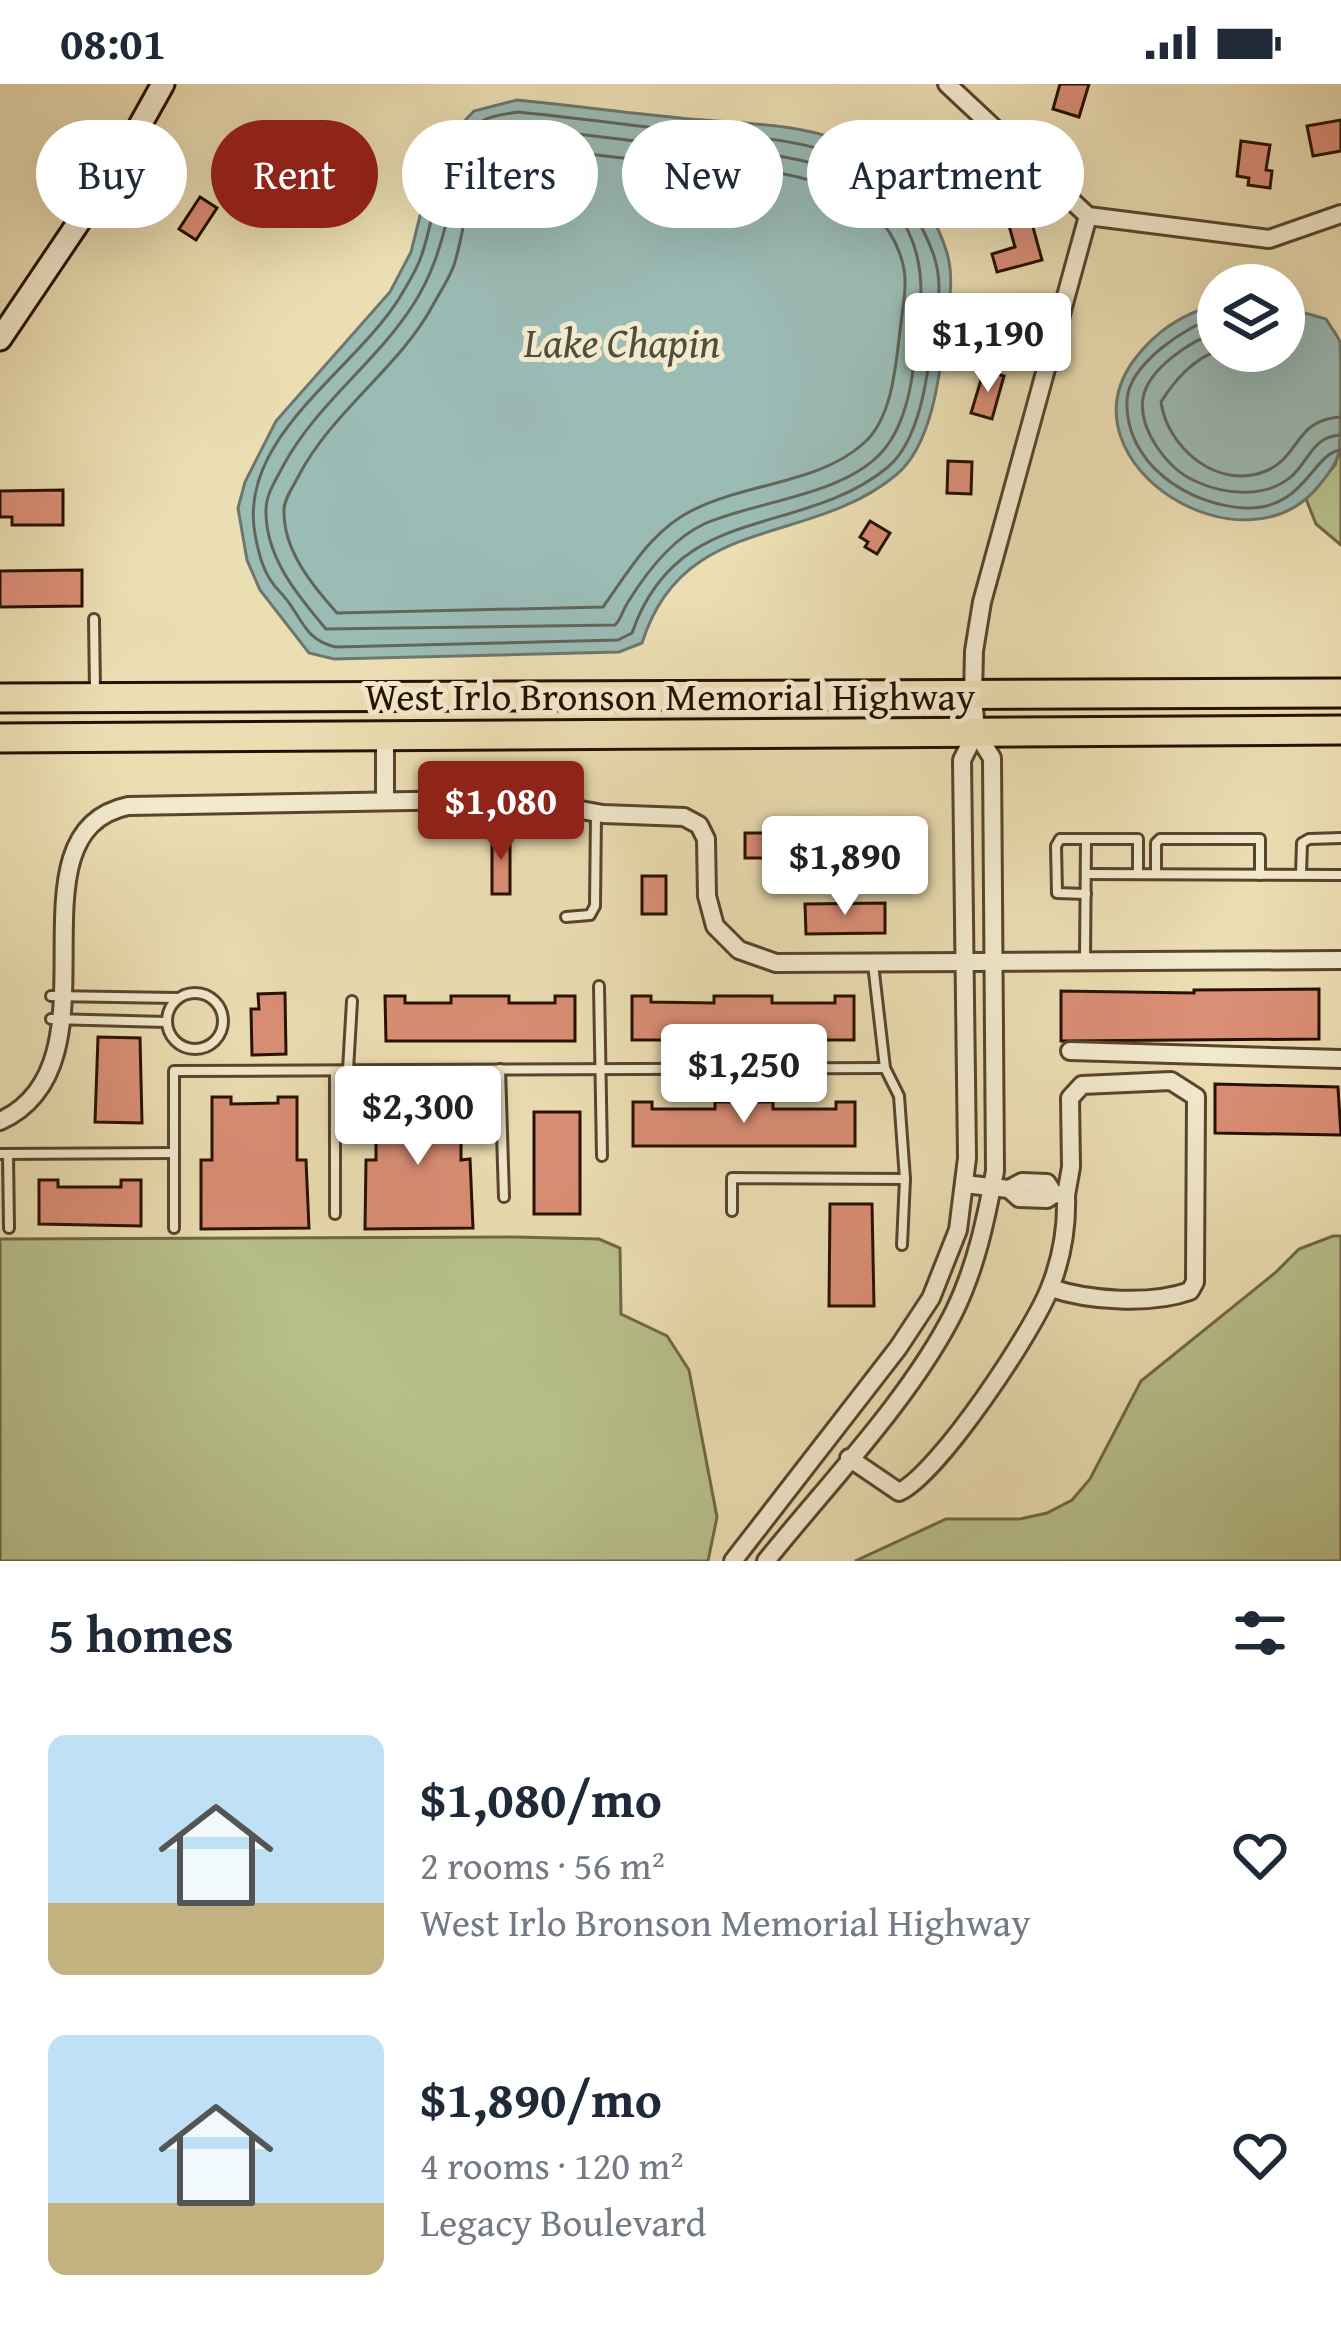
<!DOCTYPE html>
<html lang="en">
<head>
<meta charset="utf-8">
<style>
	body { margin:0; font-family:"Gentium Book Plus",serif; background:#f2f2f3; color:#1f2937; height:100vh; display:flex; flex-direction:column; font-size:45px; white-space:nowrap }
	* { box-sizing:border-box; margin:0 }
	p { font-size:39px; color:#747a83 }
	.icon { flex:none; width:66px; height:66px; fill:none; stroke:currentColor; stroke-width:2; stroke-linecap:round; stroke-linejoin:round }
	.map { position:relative; height:1477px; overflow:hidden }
	.drawer { display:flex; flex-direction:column; background:#fff; flex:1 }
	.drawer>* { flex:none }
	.top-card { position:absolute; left:36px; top:36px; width:1269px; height:108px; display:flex; gap:24px }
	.controls { position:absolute; left:1197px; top:180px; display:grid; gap:24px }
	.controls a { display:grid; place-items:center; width:108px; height:108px; border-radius:50%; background:#fff; box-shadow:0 12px 48px #0002; font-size:60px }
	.price { position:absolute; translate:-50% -102px; padding:0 27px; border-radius:12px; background:#fff; color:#222; font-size:39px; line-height:78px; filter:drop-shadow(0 3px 6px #0008) }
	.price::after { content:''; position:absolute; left:50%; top:72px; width:36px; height:27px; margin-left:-18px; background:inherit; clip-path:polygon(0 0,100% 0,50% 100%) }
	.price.on { background:#8f2418; color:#fff }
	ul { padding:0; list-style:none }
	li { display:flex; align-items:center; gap:36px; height:300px; padding:0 48px }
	li span { display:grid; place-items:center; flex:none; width:336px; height:240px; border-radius:18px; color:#555 }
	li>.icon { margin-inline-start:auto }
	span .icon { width:144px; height:144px; fill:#fffc; stroke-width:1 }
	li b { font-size:51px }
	h2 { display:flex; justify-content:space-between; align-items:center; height:144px; padding:0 48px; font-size:51px }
	.tag { padding:0 42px; border-radius:54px; background:#fff; box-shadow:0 12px 48px #0002; font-size:42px; line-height:108px }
	.tag.on { background:#8f2418; color:#fff }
	.status { display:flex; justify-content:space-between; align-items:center; height:84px; padding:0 60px; background:#fff; direction:ltr }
	.status svg { height:33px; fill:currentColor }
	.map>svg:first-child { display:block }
</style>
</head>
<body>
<div class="status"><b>08:01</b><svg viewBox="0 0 49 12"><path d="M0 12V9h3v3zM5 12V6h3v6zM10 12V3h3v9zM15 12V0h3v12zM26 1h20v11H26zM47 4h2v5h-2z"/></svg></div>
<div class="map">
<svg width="1341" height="1477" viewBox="0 0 1341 1477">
	<rect width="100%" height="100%" fill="#ecdeb3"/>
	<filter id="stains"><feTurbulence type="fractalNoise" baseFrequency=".00167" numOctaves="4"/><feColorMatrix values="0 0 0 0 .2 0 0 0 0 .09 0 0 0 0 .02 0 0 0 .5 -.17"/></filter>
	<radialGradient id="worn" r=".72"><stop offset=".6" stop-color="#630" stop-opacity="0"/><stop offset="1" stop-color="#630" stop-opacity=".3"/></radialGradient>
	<g fill="#b8c18c" stroke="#706846" stroke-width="3">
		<polygon points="1341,363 1341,461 1316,440 1306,415 1335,381"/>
		<polygon points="1333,1152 1341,1152 1341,1477 855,1477 946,1435 1020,1435 1047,1429 1072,1416 1090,1395 1141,1297 1275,1189 1299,1165"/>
		<polygon points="515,1153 599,1155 620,1164 621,1230 667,1252 689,1286 717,1433 708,1477 0,1477 0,1155"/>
	</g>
	<g fill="#9bbbb5" stroke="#6d776d" stroke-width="3">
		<path d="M517,16C568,21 619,28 671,33C727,40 789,37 842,57C890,75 931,117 946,166C955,192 949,221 945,247C940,290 932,362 896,391C808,464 683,428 642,559L619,568L334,575L309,569L260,506L247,476L238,424L245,398L276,337L390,208L411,168L432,84L451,51L474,27Z"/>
		<path d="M1216,221L1218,267H1284V223L1326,235C1330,242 1337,250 1340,258C1341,271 1341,353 1339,368C1336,380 1329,389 1321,399C1247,497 1058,380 1134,276C1155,248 1184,229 1216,221Z"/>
	</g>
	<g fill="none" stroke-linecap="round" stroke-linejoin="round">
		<g stroke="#61665a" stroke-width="3">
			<path d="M518,28C569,33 620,40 672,46C760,55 875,50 921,142C931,162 939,180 939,203C939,217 935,233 933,248C928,288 921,355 888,383C801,455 678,416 632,549L618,556L336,563C302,556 302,530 280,508C264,492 259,472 255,450C237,351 360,284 403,208C410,196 419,182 423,167C437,125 438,62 482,37C492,31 507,30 518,28Z"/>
			<path d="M518,44C570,48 621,56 673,61C793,71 940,75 919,239C914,280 911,337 881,369C841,412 756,417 704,440C672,455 646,489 628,518C622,527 622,534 615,541L326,545C298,512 265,473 266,426C266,411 275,397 282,384C315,321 375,280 413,221C432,192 441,161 449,128C460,84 469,51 518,44Z"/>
			<path d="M519,62C571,67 622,75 673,79C753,85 884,84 904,185C907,203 903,221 901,239C896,276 894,332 864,359C820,399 748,399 695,425C652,445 629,487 603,523L337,529C312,501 283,466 284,426C284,415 293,403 298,393C332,327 400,283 433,221C440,208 449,195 454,181C468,139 466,70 519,62Z"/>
			<path d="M1218,233C1187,241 1129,280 1127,316C1124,379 1188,421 1244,424C1305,427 1312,369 1341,366"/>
			<path d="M1218,249C1192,255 1148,285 1143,314C1138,346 1168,385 1195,397C1225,411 1267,415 1293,391C1310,374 1314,352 1341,351"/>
			<path d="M1218,267C1194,274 1174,297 1161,318C1167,363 1217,407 1266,387C1300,373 1295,335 1341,333"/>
		</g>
	</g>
	<g fill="#db8e77" stroke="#271000" stroke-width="3">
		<polygon points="1060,0 1089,0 1079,33 1053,25"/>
		<polygon points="1341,36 1341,67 1313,72 1307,42"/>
		<polygon points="941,43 970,68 949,92 920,66"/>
		<polygon points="254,44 281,62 274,74 268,71 255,95 217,77 227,59 243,66"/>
		<polygon points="1241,57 1270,61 1266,86 1272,87 1270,104 1248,101 1249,94 1237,92"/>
		<polygon points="200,113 217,124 196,156 179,145"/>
		<polygon points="1028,125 1042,176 997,188 992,170 1015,163 1006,131"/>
		<polygon points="984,286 1004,292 992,335 971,329"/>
		<polygon points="948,377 972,378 971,410 947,409"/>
		<polygon points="63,406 63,441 12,441 12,433 0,433 0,407"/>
		<polygon points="870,437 890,449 877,470 865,463 868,458 860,453"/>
		<polygon points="82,486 82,522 0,523 0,487"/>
		<rect x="492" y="749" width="18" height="61"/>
		<rect x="745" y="749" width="156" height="25"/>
		<rect x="642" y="792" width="24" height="38"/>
		<polygon points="885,819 885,849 806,850 805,820"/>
		<polygon points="1319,905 1319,955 1061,957 1061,907 1194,909 1194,906"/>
		<polygon points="285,909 286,970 252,971 251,925 259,925 258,910"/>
		<polygon points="385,912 405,912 405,919 451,919 451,912 509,912 509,919 555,919 555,912 575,912 575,957 386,957"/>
		<polygon points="632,912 651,912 651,918 714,919 714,912 772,912 772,919 835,919 835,912 854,912 854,956 632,956"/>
		<polygon points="98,953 140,954 142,1039 95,1038"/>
		<polygon points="1215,1000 1338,1003 1341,1051 1215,1049"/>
		<polygon points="212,1013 231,1013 231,1020 278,1019 278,1013 297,1013 297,1076 306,1076 309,1144 201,1145 201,1076 212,1076"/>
		<polygon points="376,1013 395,1013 395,1020 442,1020 442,1013 461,1013 461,1076 470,1075 473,1144 365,1145 366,1076 376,1076"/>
		<polygon points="633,1018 652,1018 652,1025 715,1025 715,1018 773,1018 773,1025 836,1025 836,1018 855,1018 855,1062 633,1062"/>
		<rect x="534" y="1028" width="46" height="102"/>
		<polygon points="39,1096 58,1096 58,1103 121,1103 121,1096 141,1096 141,1142 39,1140"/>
		<polygon points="830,1120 872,1120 874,1222 829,1222"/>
	</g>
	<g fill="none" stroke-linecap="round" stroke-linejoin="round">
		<defs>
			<g id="service">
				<polyline points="94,535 95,607"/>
				<polyline points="1086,790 1341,791"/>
				<polyline points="1156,790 1156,759 1160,755 1260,755 1260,791"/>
				<polyline points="1301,790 1302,759 1309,755 1341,754"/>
				<polyline points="1086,810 1057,809 1056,762 1060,755 1138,755 1138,790"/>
				<polyline points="566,833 590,831 595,822 596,729"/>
				<polyline points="1085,876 1086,755"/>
				<polyline points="873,880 885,984 899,1012 905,1095 902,1161"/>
				<polyline points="599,902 602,1072"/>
				<circle cx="195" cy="937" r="28"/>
				<polyline points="51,912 177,914"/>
				<polyline points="51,935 167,938"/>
				<polyline points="500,985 504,1113"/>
				<polyline points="348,986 352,917"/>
				<polyline points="0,1070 174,1069"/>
				<polyline points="8,1070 9,1144"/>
				<polyline points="732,1127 732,1094 905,1095"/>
				<polyline points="335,1130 335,987"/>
				<polyline points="174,1144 174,987 885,984"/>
			</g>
			<g id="minor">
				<polyline points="947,0 1088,132 1269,155 1341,130"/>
				<polyline points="385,652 385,717"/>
				<polyline points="1070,967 1341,975"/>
				<path d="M0,1037C127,980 0,749 128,722L520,715L603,730L684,733L699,741L706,755L707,812L715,842L739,866L776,879L1341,876"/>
				<polyline points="964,1100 1009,1105 1019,1114 1047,1115 1054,1110 1047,1099 1022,1098 1009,1105"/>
				<path d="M1051,1204C1089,1217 1151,1221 1190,1207L1195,1198L1196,1013L1171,997L1082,1001L1070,1014L1071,1083L1066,1111"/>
				<path d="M849,1374L899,1408C938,1391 1036,1244 1051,1201C1062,1173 1067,1141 1066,1111L1054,1110"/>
				<polyline points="733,1477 898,1264 931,1214 958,1146 967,1074 962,676 976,648"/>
				<path d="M766,1477C827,1401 911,1314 954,1228C976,1183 986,1135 995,1087L992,674L976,648L973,612L974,567L982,518L1088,132"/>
			</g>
			<polyline id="secondary" points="0,255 120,77 163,0"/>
			<g id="trunk">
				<polyline points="0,614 1341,609"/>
				<polyline points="0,654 1341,646"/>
			</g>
		</defs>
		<use href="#service" stroke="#58442d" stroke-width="14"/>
		<use href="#minor" stroke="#58442d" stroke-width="22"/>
		<use href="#secondary" stroke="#271000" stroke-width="27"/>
		<use href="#trunk" stroke="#271000" stroke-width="33"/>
		<use href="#service" stroke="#f3eace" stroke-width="8"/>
		<use href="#minor" stroke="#f3eace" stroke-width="16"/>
		<use href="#secondary" stroke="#f3eace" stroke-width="21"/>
		<use href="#trunk" stroke="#ecdeb3" stroke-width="27"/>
	</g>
	<g text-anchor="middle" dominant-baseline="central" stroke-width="10" stroke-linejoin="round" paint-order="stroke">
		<g font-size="39" fill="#271000" stroke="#f3eace">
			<text x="670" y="611">West Irlo Bronson Memorial Highway</text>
		</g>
		<g font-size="42" font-style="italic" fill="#504c3f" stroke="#f3eace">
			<text x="622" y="257">Lake Chapin</text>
		</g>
	</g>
	<rect width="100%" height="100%" filter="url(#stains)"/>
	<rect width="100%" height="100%" fill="url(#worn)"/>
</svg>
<div class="controls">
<a><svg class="icon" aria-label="layers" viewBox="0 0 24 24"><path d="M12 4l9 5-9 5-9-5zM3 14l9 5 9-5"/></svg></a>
</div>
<b class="price" style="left:988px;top:311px">$1,190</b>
<b class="price on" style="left:501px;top:779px">$1,080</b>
<b class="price" style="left:845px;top:834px">$1,890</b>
<b class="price" style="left:744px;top:1042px">$1,250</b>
<b class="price" style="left:418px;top:1084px">$2,300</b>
<div class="top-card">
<a class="tag">Buy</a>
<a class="tag on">Rent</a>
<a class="tag">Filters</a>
<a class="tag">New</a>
<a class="tag">Apartment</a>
</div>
</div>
<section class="drawer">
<h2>5 homes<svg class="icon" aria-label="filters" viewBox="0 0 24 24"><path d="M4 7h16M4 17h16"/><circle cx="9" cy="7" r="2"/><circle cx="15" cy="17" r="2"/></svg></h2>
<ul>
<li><span style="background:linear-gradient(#bfe0f5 70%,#c2b280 0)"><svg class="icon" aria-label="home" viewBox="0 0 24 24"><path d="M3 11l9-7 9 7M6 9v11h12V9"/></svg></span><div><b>$1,080/mo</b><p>2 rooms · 56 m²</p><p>West Irlo Bronson Memorial Highway</p></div><svg class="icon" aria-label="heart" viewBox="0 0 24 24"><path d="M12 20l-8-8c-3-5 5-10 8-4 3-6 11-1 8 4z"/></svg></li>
<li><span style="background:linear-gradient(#bfe0f5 70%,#c2b280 0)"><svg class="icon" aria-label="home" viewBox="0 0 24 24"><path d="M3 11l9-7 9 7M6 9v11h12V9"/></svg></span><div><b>$1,890/mo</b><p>4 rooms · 120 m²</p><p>Legacy Boulevard</p></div><svg class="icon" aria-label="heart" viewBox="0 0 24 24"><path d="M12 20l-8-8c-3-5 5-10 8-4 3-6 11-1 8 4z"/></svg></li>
</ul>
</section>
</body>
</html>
